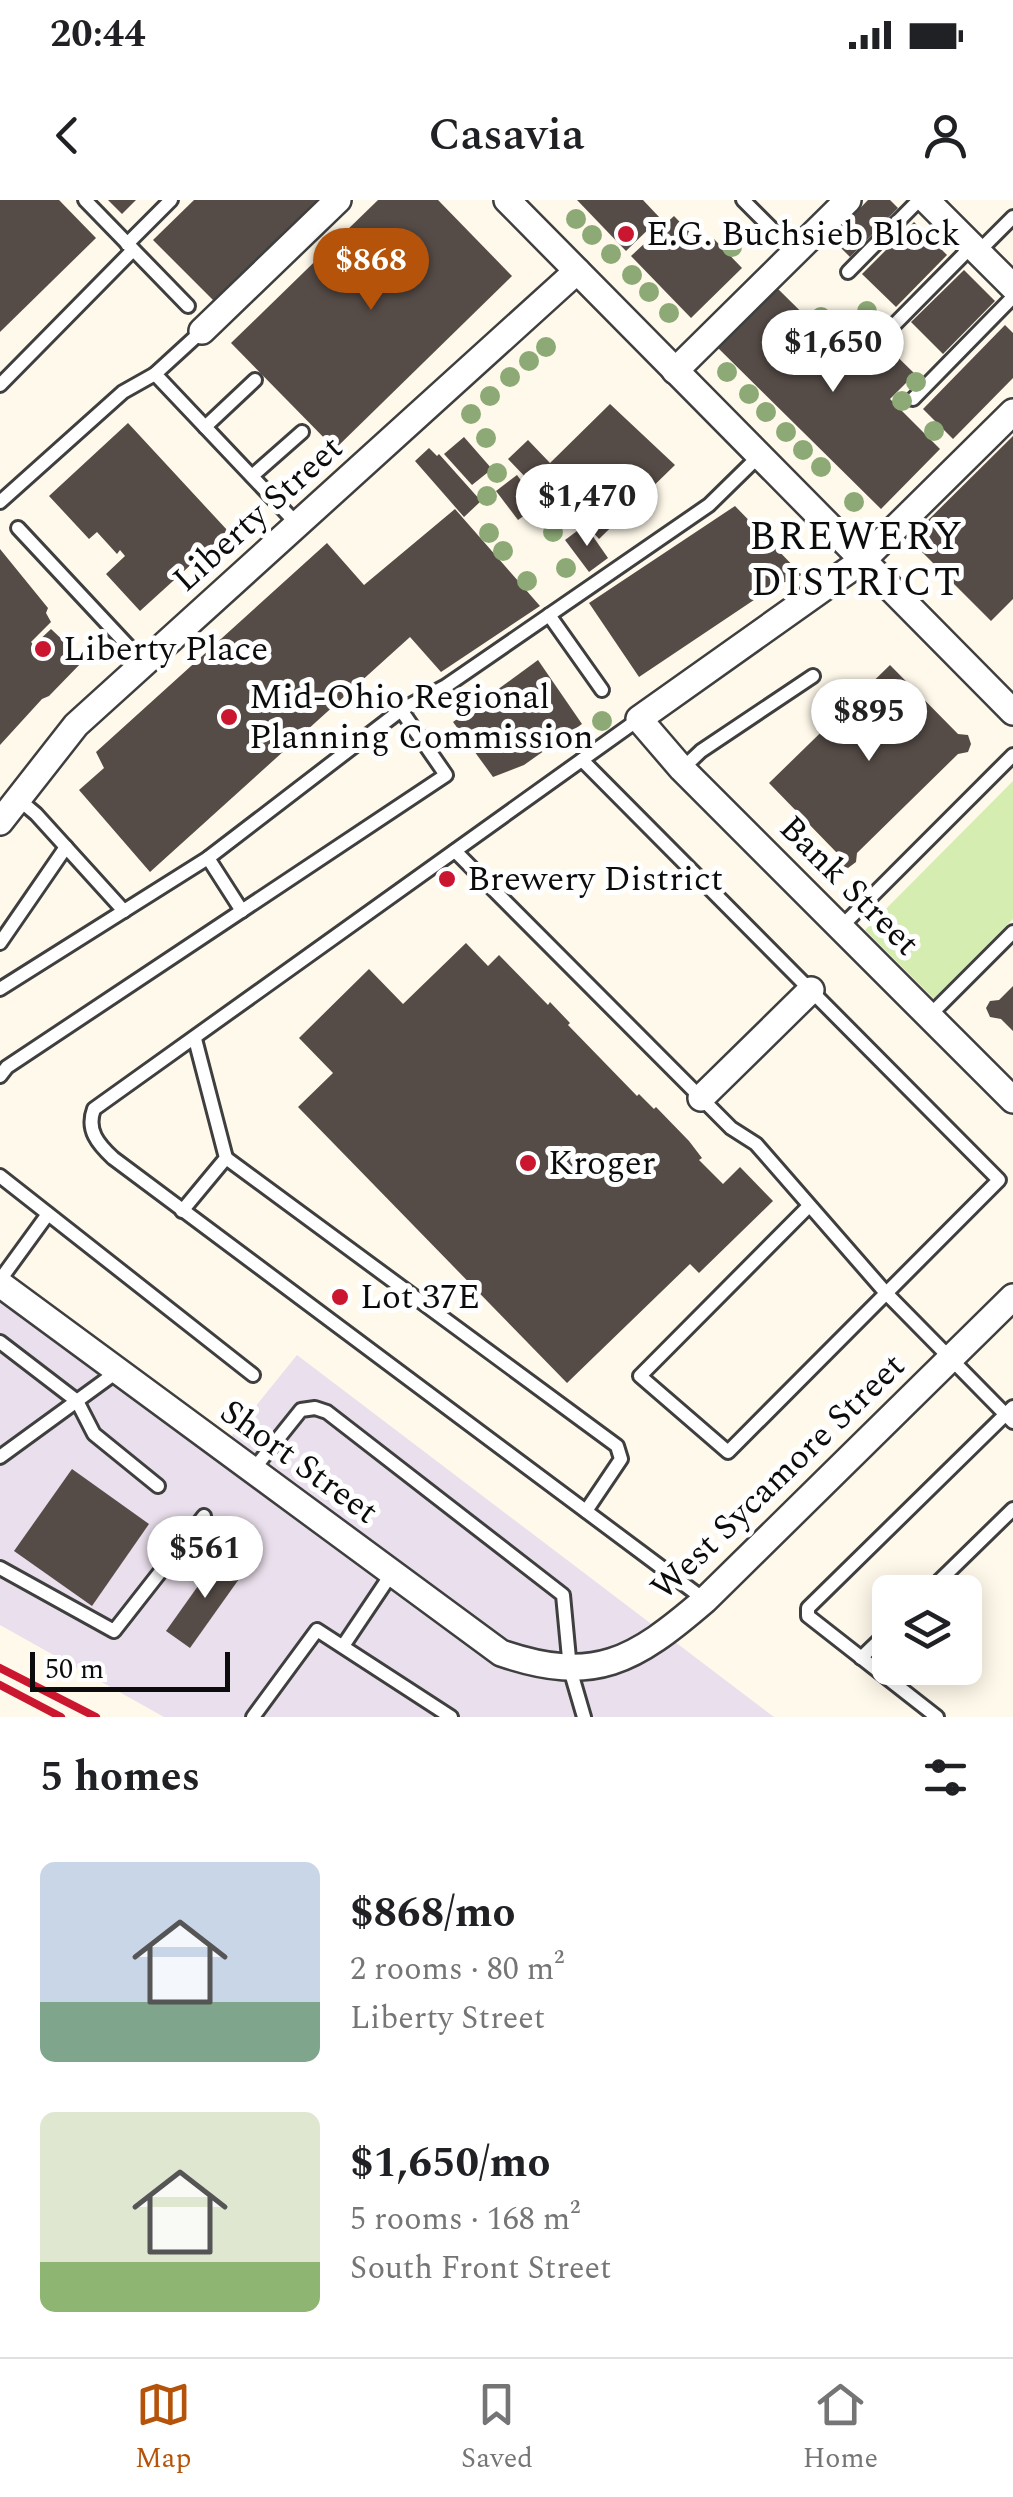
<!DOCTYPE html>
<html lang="en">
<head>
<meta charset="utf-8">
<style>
	body { margin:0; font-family:Spectral,serif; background:#f6f6f6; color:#202124; height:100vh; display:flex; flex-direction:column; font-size:38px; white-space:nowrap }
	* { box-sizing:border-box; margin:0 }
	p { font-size:32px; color:#757577 }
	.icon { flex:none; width:55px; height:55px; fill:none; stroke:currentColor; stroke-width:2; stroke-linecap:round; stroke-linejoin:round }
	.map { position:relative; height:1517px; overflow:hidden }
	.details { display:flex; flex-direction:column; background:#fff; flex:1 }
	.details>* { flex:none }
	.buttons { position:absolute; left:872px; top:1375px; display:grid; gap:20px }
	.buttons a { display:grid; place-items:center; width:110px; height:110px; border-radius:15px; background:#fff; box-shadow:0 5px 25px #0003; font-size:50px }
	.scale { position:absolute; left:30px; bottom:25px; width:200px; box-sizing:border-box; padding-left:10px; border:5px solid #0c0c0c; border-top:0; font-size:28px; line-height:35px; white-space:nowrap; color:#0c0c0c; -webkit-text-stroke:8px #fff; paint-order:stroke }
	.price { position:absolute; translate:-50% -85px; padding:0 22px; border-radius:35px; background:#fff; color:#222; font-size:32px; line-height:65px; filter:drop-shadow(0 2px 5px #0008) }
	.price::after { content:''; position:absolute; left:50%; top:60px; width:30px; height:22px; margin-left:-15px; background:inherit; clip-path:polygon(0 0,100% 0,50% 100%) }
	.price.selected { background:#b45309; color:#fff }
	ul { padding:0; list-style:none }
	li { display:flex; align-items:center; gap:30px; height:250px; padding:0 40px }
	li span { display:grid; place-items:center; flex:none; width:280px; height:200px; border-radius:15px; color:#555 }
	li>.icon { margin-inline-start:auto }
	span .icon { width:120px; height:120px; fill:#fffc; stroke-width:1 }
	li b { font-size:42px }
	h2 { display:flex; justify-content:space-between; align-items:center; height:120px; padding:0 40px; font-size:42px }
	.status { display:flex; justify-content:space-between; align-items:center; height:70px; padding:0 50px; background:#fff; direction:ltr }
	.status svg { height:28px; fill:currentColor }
	header { display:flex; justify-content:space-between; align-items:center; height:130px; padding:0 40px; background:#fff; font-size:45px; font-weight:600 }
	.tab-bar { display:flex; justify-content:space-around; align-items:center; height:140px; border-top:2px solid #e0e0e0; background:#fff; font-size:28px; color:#757577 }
	.tab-bar a { display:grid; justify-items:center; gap:5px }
	.tab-bar .selected { color:#b45309 }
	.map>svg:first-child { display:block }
</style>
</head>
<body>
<div class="status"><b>20:44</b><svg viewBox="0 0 49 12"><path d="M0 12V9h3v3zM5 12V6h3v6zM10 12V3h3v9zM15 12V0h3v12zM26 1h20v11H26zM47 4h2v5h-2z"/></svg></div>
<header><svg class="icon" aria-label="back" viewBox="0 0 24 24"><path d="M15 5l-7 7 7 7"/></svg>Casavia<svg class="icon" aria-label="person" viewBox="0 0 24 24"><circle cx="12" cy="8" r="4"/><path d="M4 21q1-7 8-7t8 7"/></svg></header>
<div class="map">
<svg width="1013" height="1517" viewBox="0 0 1013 1517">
	<rect width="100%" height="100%" fill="#fff9eb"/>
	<polygon fill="#eadfec" points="0,1066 230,1238 297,1155 774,1517 164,1517 0,1425"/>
	<polygon fill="#d6edb1" points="1013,581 1013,719 934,799 865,730"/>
	<g fill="#564c47">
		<polygon points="0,0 59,0 96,38 0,132"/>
		<polygon points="108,0 136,0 122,14"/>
		<polygon points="194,0 323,0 217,104 153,40"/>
		<polygon points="378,0 438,0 512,76 335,249 231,143"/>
		<polygon points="577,0 643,0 660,18 626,51"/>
		<polygon points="868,0 890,0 898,8 850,57 831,38"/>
		<polygon points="674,16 705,48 714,39 742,68 691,118 631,56"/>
		<polygon points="914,22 947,55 896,107 862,74"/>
		<polygon points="964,70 995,101 943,154 911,122"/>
		<polygon points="775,86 851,161 876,136 915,174 890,199 940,249 881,309 716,146"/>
		<polygon points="1005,125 1013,133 1013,178 953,239 923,209"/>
		<polygon points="610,204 675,265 599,339 580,318 582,322 575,329 508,259 528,240 550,263"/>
		<polygon points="128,223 228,331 140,411 106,374 125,356 120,350 117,354 97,332 89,339 49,296"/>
		<polygon points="1013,236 1013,399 991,421 909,339"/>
		<polygon points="464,237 492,269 472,285 444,254"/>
		<polygon points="429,248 437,256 439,254 481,301 464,317 415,261"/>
		<polygon points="517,275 539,305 518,320 496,291"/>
		<polygon points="735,306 802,375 775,386 639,477 589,403"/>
		<polygon points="455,309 540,406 441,472 410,437 150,672 79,590 104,568 96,552 327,343 364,385"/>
		<polygon points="585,325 608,358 589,372 565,340"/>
		<polygon points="0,349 48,408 46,413 51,422 31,442 34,445 51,429 84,460 49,496 42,499 0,545"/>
		<polygon points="538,460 582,524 524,565 493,577 453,522"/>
		<polygon points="890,465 958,534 968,535 971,544 968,552 958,554 857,653 856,662 848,668 838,664 838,654 769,583"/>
		<polygon points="466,743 488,766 499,755 548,805 550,802 570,823 568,825 637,896 639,894 654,909 656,907 689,941 702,958 699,960 723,984 740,967 773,1001 699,1073 690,1064 567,1183 298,907 333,873 299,838 369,769 403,804"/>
		<polygon points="1013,786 1013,831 1001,819 990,817 986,808 990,801 999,800"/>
		<polygon points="72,1269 149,1324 92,1406 14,1351"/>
		<polygon points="220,1355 244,1372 190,1448 166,1431"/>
	</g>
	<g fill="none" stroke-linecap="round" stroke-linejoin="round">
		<defs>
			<g id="lane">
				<polyline points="85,0 188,106"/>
				<polyline points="743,0 795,52"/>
				<polyline points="127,44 171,0"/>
				<polyline points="978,52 1013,17"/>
				<polyline points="848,72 919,0"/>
				<polyline points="893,126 972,46"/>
				<polyline points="202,131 155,174 298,325"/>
				<polyline points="0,185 133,50"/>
				<polyline points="913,199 1013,97"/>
				<polyline points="205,227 255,180"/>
				<polyline points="252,276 302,232"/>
				<polyline points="0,302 123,192 155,174"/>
				<polyline points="18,328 144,463"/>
				<polyline points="549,415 602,490"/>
				<path d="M639,519L94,909C86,930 98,944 113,958L705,1400"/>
				<polyline points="582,560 999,980 728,1252 640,1176 808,1007"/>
				<polyline points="682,569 701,551 813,476"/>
				<polyline points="17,598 36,614 124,711"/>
				<polyline points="455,651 731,928 756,944 886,1093 1013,1222"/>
				<polyline points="208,658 242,711"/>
				<polyline points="841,727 1013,555"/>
				<polyline points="0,743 66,647"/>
				<polyline points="0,789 208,658 401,510 446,486 709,305 759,256"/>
				<polyline points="930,815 1013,732"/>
				<polyline points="0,876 7,867 446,575 401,510"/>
				<polyline points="226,958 617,1246 621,1259 586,1311"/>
				<polyline points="0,976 253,1175"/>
				<polyline points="182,1011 226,958 195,839"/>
				<polyline points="0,1080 48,1014"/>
				<polyline points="0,1142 77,1201 94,1234 158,1286"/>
				<polyline points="0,1257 118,1171"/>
				<polyline points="253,1270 301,1210 315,1208 327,1212 563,1395 570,1469 584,1517"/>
				<polyline points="0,1368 114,1431 204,1316"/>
				<polyline points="928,1392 1013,1309"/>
				<polyline points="343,1446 392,1373"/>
				<polyline points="861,1458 890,1430"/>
				<polyline points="253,1517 317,1430 451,1517"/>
				<polyline points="937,1517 808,1416 808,1408 1013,1207"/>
			</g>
			<g id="street">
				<polyline points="507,0 1013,512"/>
				<polyline points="926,0 1013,87"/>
				<polyline points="202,131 338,0"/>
				<polyline points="675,171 848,0"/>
				<polyline points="1013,212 863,360 639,519 682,569 1013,900"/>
				<polyline points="0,622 76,525 577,71"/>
				<polyline points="701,898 811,790"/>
				<path d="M0,1084L501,1453C595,1485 634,1461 705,1400L1013,1097"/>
			</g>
		</defs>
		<use href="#lane" stroke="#3f3f3f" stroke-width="18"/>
		<use href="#street" stroke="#3f3f3f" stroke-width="30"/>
		<use href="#lane" stroke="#fff" stroke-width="12"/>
		<use href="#street" stroke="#fff" stroke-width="25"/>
		<g stroke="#ca172f" stroke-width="8">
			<polyline points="0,1468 96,1517"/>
			<polyline points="0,1485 61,1517"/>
		</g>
	</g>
	<g fill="#8daa76">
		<circle cx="576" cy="19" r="10"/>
		<circle cx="592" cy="35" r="10"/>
		<circle cx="732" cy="47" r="10"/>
		<circle cx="611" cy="54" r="10"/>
		<circle cx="632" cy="75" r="10"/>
		<circle cx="649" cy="92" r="10"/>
		<circle cx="867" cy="111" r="10"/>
		<circle cx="669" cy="113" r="10"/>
		<circle cx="821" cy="117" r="10"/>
		<circle cx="844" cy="137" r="10"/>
		<circle cx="546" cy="147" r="10"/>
		<circle cx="529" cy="161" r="10"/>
		<circle cx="727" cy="172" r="10"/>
		<circle cx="510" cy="177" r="10"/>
		<circle cx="916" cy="182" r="10"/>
		<circle cx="749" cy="194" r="10"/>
		<circle cx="490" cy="196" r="10"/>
		<circle cx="902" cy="201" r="10"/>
		<circle cx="766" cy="212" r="10"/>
		<circle cx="471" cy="214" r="10"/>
		<circle cx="934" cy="231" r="10"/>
		<circle cx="786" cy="232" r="10"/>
		<circle cx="486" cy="238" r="10"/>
		<circle cx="803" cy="250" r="10"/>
		<circle cx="821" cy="267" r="10"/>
		<circle cx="497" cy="273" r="10"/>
		<circle cx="487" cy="296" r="10"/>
		<circle cx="854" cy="302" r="10"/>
		<circle cx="553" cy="332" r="10"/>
		<circle cx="489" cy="333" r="10"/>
		<circle cx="503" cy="351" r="10"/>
		<circle cx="566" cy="368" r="10"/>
		<circle cx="527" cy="381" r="10"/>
		<circle cx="602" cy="521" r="10"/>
	</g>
	<g fill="#ca172f" stroke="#fff" stroke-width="4">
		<circle cx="626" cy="34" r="10"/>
		<circle cx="43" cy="449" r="10"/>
		<circle cx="229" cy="517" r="10"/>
		<circle cx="447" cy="679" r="10"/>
		<circle cx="528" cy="963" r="10"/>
		<circle cx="340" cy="1097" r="10"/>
	</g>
	<g text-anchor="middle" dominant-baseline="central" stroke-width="10" stroke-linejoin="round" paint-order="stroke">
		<g font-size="35" fill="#0c0c0c" stroke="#fff" text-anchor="start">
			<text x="646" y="34">E.G. Buchsieb Block</text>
			<text x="63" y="449">Liberty Place</text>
			<text x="249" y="497">Mid-Ohio Regional<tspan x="249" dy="40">Planning Commission</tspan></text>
			<text x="467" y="679">Brewery District</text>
			<text x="548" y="963">Kroger</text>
			<text x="360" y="1097">Lot 37E</text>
		</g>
		<g font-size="35" fill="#0c0c0c" stroke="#fff">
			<text transform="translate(258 314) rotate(-42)">Liberty Street</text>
			<text transform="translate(849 686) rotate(45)">Bank Street</text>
			<text transform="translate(299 1262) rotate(36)">Short Street</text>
			<text transform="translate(778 1277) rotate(-44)">West Sycamore Street</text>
		</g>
		<g font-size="40" letter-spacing="2.5" fill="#0c0c0c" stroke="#fff">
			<text x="857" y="337">BREWERY<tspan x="857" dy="46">DISTRICT</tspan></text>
		</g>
	</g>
</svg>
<div class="buttons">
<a><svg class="icon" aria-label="layers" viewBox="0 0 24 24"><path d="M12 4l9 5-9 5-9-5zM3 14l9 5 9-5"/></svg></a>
</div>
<div class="scale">50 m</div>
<b class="price selected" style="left:371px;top:113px">$868</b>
<b class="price" style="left:833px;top:195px">$1,650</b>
<b class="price" style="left:587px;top:349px">$1,470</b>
<b class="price" style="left:869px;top:564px">$895</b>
<b class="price" style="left:205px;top:1401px">$561</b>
</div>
<section class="details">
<h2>5 homes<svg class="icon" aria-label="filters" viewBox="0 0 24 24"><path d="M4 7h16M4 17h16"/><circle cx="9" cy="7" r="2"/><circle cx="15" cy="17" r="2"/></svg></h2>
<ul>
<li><span style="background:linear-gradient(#c9d6e8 70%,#7fa58c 0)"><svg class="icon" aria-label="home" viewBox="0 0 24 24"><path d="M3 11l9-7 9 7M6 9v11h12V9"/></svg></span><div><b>$868/mo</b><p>2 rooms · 80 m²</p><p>Liberty Street</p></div></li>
<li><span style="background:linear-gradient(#dfe7d0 75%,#8fb573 0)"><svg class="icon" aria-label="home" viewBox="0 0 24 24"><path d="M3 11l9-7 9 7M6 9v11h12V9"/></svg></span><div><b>$1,650/mo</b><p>5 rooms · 168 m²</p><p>South Front Street</p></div></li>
</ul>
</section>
<nav class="tab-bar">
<a class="selected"><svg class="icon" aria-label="map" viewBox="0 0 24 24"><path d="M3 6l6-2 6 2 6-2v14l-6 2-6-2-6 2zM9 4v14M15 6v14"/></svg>Map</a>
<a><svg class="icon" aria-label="saved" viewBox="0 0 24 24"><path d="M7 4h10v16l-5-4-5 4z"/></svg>Saved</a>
<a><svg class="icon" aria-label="home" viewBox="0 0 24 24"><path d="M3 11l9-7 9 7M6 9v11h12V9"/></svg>Home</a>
</nav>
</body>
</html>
